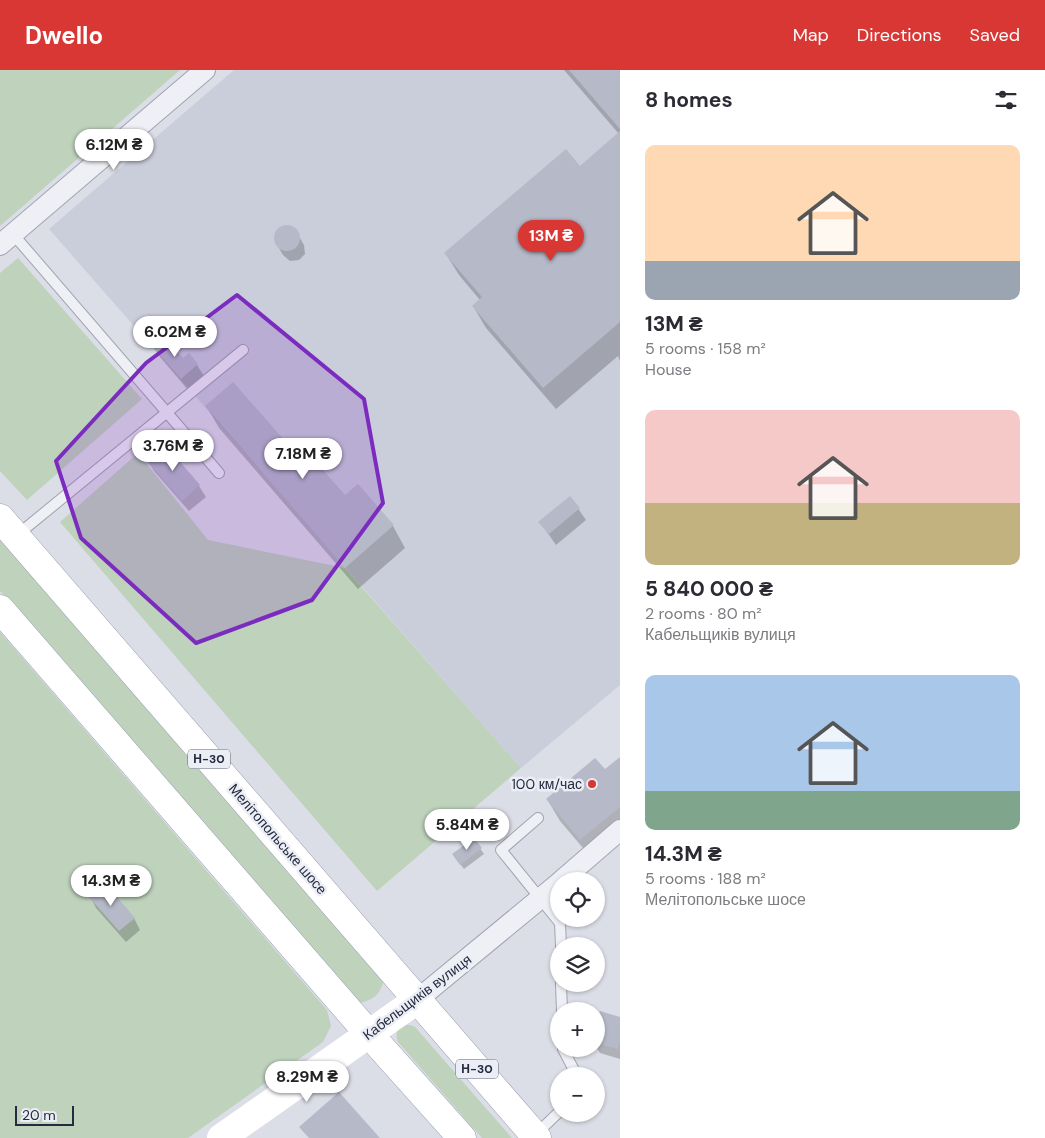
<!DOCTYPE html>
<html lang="en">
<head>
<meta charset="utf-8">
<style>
	body { margin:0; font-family:"DM Sans",sans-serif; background:#f7f7f7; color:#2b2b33; height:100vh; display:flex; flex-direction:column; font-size:19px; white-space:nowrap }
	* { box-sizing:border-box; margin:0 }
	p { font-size:16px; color:#7c7c81 }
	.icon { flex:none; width:28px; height:28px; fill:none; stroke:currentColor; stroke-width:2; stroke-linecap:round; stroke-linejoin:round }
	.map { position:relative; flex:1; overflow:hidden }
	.details { display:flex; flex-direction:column; background:#fff; width:425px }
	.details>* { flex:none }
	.tools { position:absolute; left:550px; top:802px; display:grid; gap:10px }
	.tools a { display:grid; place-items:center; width:55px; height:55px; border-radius:50%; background:#fff; box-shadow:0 1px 4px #0004; font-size:25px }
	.scale { position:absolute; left:15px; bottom:12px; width:59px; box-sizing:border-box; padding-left:5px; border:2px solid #242a3f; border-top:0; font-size:14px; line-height:18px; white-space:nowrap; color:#242a3f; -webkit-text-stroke:4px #ebeef5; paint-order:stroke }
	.price { position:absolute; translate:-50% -42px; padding:0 11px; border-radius:18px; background:#fff; color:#222; font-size:16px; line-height:32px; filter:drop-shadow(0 1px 2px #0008) }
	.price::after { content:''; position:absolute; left:50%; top:30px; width:15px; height:11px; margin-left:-8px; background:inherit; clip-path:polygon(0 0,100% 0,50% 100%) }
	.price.active { background:#d93734; color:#fff }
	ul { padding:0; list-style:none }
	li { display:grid; align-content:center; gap:10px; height:265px; padding:0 25px }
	li span { display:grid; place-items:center; height:155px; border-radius:10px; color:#555 }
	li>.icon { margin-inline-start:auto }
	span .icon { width:90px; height:90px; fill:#fffc; stroke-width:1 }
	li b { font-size:21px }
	h2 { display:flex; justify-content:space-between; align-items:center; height:60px; padding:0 25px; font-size:21px }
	header { display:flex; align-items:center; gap:30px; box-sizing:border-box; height:70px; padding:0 25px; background:#d93734; color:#fff }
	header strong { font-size:24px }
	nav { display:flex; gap:28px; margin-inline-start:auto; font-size:18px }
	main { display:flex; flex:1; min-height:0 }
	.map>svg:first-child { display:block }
</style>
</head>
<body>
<header>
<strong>Dwello</strong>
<nav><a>Map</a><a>Directions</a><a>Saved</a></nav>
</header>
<main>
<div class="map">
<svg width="620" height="1068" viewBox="0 0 620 1068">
	<rect width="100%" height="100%" fill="#dcdee7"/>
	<polygon fill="#cacdda" points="234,0 620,0 620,615 521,698 49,159"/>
	<g fill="#bed2bc">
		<polygon points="0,0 180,0 0,156"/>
		<polygon points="18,188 142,329 27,430 0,401 0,203"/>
		<polygon points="138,383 208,470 345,498 521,698 377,821 60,452"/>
		<path d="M0,469L384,909C381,924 373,931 358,933L0,521Z"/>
		<polygon points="0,562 327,940 331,956 323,972 188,1068 0,1068"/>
		<path d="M404,955H410L415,957L512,1068H482L398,972C395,964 397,959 404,955Z"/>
	</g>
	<g fill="#0003">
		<polygon points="564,0 620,0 620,291 618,286 556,339 486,258 473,236 480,230 459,205 446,184 580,98 619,64"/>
		<polygon points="282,157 291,157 297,163 304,175 305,184 299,190 290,191 283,185 276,173 276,163"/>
		<polygon points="153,276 183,290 189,285 197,295 204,306 188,320 160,287"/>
		<polygon points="207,337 292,382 345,427 393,456 405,478 358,519 219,358"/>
		<polygon points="164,375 199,416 206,427 189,441 154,401 147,389"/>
		<polygon points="570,427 586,450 556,475 540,452"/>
		<polygon points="620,689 620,769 594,791 560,751 547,729 605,701"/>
		<polygon points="474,770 484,784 464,799 457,790"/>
		<polygon points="90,826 134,848 140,860 126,872 96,838"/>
		<polygon points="620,948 620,989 600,983 596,977 596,960"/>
	</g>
	<g fill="#b6b9c8">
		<polygon points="569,0 620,0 620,59"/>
		<polygon points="620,61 620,252 543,318 472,236 482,227 444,183 566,79 580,96"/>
		<circle cx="287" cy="168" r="13"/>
		<polygon points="163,266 183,288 189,283 198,294 181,309 152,276"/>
		<polygon points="233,312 293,380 300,374 345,425 358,414 394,455 345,498 205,336"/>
		<polygon points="164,373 200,415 182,431 145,389"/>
		<polygon points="570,426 580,438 549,464 538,452"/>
		<polygon points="620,687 620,737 580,770 546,729 595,688 605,699"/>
		<polygon points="474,768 482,778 460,795 452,784"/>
		<polygon points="104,812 135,848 119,861 88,826"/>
		<polygon points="600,941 620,947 620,972 618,979 596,973 596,956"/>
		<polygon points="339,1022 380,1068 309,1068 299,1057"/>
	</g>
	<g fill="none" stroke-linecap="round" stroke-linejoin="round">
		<defs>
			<g id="lane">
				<polyline points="13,164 219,403"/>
				<polyline points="16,466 243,280"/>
				<polyline points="538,748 501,780 560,853 561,876"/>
				<polyline points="561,914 562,941"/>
				<polyline points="563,979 577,1006"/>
				<polyline points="535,1065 559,1042"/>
			</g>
			<g id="street">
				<polyline points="0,175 205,0"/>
				<polyline points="561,811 620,760"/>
				<polyline points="417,930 559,813"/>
			</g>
			<g id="primary">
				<polyline points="0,448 537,1068"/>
				<polyline points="0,539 369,964 462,1068"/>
			</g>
		</defs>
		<use href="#lane" stroke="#a1a4b1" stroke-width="12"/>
		<use href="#street" stroke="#a1a4b1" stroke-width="22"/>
		<use href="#primary" stroke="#9aa0b4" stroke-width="29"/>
		<use href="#lane" stroke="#eff0f5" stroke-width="10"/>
		<use href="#street" stroke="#eff0f5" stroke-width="20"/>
		<polyline stroke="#fff" stroke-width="28" points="221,1068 417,930"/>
		<use href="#primary" stroke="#fff" stroke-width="28"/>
	</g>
	<path fill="#7b2cbf" fill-opacity="0.2" stroke="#7b2cbf" stroke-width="4" stroke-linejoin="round" d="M237,225L364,329L383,433L312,530L196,573L81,468L56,391L146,293Z"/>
	<circle fill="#d93734" stroke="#ebeef5" stroke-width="2" cx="592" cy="714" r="5"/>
	<g text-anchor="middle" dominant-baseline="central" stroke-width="5" stroke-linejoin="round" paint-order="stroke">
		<g fill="#ebeef5" stroke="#606576" stroke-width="1">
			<rect x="188" y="679.5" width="42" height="19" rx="4"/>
			<rect x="456" y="989.5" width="42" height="19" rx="4"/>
		</g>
		<g font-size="12" font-weight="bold" fill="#242a3f">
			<text x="209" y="689">Н-30</text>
			<text x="477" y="999">Н-30</text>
		</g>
		<g font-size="14" fill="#242a3f" stroke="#ebeef5" text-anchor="end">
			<text x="582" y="714">100 км/час</text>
		</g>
		<g font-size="14" fill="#242a3f" stroke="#ebeef5">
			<text transform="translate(278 769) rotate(49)">Мелітопольське шосе</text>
			<text transform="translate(417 927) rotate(-37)">Кабельщиків вулиця</text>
		</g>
	</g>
</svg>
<div class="tools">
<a><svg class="icon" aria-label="locate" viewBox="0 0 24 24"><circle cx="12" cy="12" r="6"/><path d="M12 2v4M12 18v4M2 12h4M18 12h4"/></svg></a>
<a><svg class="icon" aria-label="layers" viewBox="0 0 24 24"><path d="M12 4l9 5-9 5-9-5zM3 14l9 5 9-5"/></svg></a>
<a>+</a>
<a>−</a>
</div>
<div class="scale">20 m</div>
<b class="price" style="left:114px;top:101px">6.12M ₴</b>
<b class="price active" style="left:551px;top:192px">13M ₴</b>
<b class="price" style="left:175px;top:288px">6.02M ₴</b>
<b class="price" style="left:173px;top:402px">3.76M ₴</b>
<b class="price" style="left:303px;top:410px">7.18M ₴</b>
<b class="price" style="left:467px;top:781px">5.84M ₴</b>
<b class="price" style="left:111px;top:837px">14.3M ₴</b>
<b class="price" style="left:307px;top:1033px">8.29M ₴</b>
</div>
<section class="details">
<h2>8 homes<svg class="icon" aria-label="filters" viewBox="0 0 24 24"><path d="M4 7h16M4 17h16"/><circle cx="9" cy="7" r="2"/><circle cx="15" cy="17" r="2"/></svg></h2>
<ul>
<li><span style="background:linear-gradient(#ffd9b3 75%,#9aa5b1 0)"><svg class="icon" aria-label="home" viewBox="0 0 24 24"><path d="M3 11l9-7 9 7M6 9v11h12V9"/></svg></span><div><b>13M ₴</b><p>5 rooms · 158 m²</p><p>House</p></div></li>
<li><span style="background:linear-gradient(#f6c9c9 60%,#c2b280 0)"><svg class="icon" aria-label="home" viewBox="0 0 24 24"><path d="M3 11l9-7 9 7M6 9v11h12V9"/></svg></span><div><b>5 840 000 ₴</b><p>2 rooms · 80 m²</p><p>Кабельщиків вулиця</p></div></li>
<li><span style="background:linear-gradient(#a9c7e8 75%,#7fa58c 0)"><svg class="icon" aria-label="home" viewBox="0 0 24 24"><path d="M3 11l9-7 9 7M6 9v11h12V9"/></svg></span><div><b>14.3M ₴</b><p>5 rooms · 188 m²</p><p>Мелітопольське шосе</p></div></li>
</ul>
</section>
</main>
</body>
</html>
